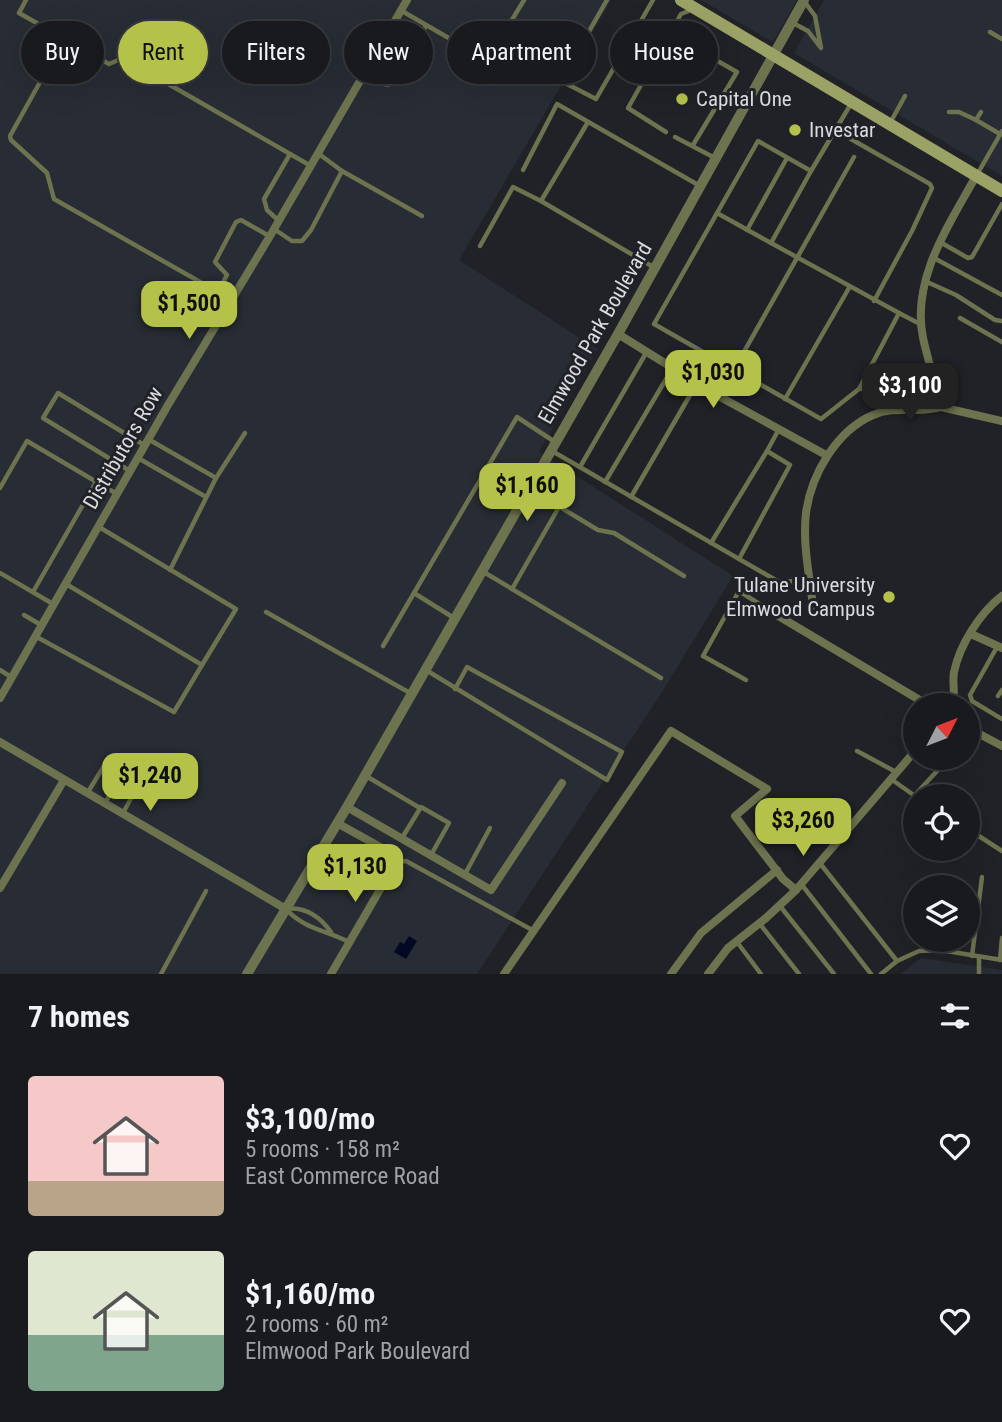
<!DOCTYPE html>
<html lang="en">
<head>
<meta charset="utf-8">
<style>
	body { margin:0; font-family:"Roboto Condensed",sans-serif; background:#25272a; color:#f1f3f6; height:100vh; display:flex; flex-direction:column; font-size:26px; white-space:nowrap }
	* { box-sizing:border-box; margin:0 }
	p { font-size:23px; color:#9fa1a4 }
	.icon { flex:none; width:38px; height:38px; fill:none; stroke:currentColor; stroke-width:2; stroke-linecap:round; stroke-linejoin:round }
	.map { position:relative; height:974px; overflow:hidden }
	.details { display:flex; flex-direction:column; background:#181a1d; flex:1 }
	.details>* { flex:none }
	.banner { position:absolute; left:21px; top:21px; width:961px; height:63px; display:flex; gap:14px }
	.needle { width:46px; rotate:48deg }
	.controls { position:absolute; left:903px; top:693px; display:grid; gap:14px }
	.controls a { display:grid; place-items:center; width:77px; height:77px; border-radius:50%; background:#181a1d; box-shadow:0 7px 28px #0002,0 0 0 2px #36383b; font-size:35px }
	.price { position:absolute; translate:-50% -60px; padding:0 16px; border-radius:14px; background:#b5c249; color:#111; font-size:23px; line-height:46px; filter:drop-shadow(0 2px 4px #0008) }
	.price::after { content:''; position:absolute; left:50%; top:42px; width:21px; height:16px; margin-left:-10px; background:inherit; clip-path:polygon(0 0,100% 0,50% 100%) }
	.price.on { background:#222; color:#fff }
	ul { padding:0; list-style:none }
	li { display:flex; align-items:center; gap:21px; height:175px; padding:0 28px }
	li span { display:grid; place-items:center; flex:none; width:196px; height:140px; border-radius:7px; color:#555 }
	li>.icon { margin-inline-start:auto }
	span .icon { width:84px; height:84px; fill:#fffc; stroke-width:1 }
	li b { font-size:30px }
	h2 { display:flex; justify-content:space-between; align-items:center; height:84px; padding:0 28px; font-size:30px }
	.pill { padding:0 24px; border-radius:32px; background:#181a1d; box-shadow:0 7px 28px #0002,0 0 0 2px #36383b; font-size:24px; line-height:63px }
	.pill.on { background:#b5c249; color:#111 }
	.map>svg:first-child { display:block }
</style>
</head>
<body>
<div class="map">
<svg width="1002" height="974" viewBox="0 0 1002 974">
	<rect width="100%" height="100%" fill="#202227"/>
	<g fill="#282d35">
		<polygon points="0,0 611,0 459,260 597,349 539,452 733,576 662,692 477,974 0,974"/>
		<polygon points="701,0 797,0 773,42"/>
		<polygon points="824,0 1002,0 1002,176 794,53"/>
		<polygon points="921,958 1002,970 1002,974 901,974"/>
	</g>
	<polygon fill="#030925" points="409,936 417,941 406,959 394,952 400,942 404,944"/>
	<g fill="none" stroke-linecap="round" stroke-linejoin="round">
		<g stroke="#6e734f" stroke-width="4.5">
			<polyline points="26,0 19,13 109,64 123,58 311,166"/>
			<polyline points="607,0 564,75 567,84 596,99 653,0"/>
			<polyline points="402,11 497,66"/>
			<polyline points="793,23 808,31 821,48 815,16 804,1"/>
			<polyline points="990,32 1002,39"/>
			<polyline points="670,34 737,72 693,145"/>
			<polyline points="501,38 524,0"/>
			<polyline points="64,39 10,136 11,140 47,173 54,199 230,299"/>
			<path d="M366,74C374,79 385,89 394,82L426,26"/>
			<polyline points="852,102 811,171 758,141 654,324 821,419 859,389 899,313 920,324"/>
			<polyline points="949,112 959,112 976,120 981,112"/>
			<polyline points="976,120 1000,134"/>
			<polyline points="890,123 905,96"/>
			<polyline points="835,130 930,184 932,188 912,231 874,301"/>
			<polyline points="666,132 628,108 681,14 691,10"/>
			<polyline points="675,137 715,158"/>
			<polyline points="523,170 557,104 700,186"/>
			<polyline points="342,171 422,216"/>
			<polyline points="811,171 771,243 899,313"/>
			<polyline points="978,173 1002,131"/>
			<polyline points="541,201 655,268"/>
			<polyline points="717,213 771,243"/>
			<polyline points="279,221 267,210 264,199 290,154"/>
			<polyline points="274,229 292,241 302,241 311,230 342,171 319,154"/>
			<polyline points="747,230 787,158"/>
			<polyline points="940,242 968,258 972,257 1002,204"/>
			<polyline points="480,246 513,187 541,201 588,122"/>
			<polyline points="934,258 1002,295"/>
			<polyline points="927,282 956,295 995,320 1002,321"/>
			<polyline points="217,293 227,275 215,262 236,222 241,220 269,236"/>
			<polyline points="960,318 1002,342"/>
			<polyline points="860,389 887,383 909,382"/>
			<polyline points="719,396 854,157"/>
			<polyline points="785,399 849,288"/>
			<polyline points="148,439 216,478 170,570"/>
			<polyline points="552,451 779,582 809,580"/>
			<polyline points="138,458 206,497"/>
			<polyline points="580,467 646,353"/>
			<polyline points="130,471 43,418 58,393 144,445"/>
			<polyline points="485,473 524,495"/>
			<polyline points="216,478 245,433"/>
			<polyline points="605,482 672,369"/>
			<polyline points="0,488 27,441 117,494"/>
			<polyline points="530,489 598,530 614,533 684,576"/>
			<polyline points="631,497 697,383"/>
			<polyline points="99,527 236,609 202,665"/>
			<polyline points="711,543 767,451"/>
			<polyline points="739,559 790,465 767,451 779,429"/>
			<polyline points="482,571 661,678"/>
			<polyline points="0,573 53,604"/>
			<polyline points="512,589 559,507"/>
			<polyline points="33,592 96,482"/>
			<polyline points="266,612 410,693"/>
			<polyline points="24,615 41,625"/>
			<polyline points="454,618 414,593 517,417 555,442"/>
			<polyline points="35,636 174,712 202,665 66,584"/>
			<polyline points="383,646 414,593"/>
			<polyline points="997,647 970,695 972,701 1002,719"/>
			<polyline points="0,670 11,677"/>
			<polyline points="426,670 607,780 622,752 467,667 455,689"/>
			<polyline points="746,680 703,656 739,591 764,607"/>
			<polyline points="998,696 1002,690"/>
			<polyline points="857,751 896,772"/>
			<polyline points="366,776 420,808"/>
			<polyline points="891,779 915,796"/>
			<polyline points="88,792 107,761 141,780 123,813"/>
			<polyline points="914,796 949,758"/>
			<polyline points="105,803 124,771"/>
			<polyline points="968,829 1002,851"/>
			<polyline points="402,838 421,807 449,823 431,855"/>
			<polyline points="397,862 406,861 534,931"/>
			<polyline points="819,862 897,961 919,951 940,950 1002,960"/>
			<polyline points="465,874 490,828"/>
			<polyline points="802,885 871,974"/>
			<polyline points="780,906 834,974"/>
			<polyline points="760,924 799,974"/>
			<path d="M331,932C320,917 306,906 286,909C304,929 326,930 349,942"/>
			<polyline points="737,942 761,974"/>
			<polyline points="972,956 982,877"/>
			<polyline points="1000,960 1002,938"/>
			<polyline points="161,974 206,891"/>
			<polyline points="881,974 897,961"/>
			<polyline points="979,974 979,957"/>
		</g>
		<g stroke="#6e734f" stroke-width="8">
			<polyline points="618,334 713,393 826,455"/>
			<path d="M941,407C936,384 928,361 923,338C911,279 949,225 976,176"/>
			<polyline points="765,608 928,705"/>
			<path d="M814,615C811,582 802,547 806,513C811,475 836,431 873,415C895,405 919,414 941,407L1002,421"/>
			<polyline points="971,634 1002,648"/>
			<polyline points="0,698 168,405 270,236 407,0"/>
			<path d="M952,705C956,695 952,683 954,672C960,644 980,613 1002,596"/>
			<polyline points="968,728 1002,746"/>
			<polyline points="0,742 286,909"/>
			<polyline points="347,807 491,890 562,783"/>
			<polyline points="0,888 64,780"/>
			<polyline points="331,974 396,862 391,853 337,823"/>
			<polyline points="504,974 671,731 767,789 735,816 783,879 796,890"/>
			<polyline points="671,974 701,933 777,870"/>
			<polyline points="708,974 728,948 766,918 796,890 915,751"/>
		</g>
		<polyline stroke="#6e734f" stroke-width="10" points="247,974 347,807 618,334 804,0"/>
		<polyline stroke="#9aa266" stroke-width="12" points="681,0 1002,191"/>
	</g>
	<g fill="#b5c249" stroke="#202227" stroke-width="2.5">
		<circle cx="682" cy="99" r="7"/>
		<circle cx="795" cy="130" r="7"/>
		<circle cx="889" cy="597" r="7"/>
	</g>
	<g text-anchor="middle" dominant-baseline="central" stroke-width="6" stroke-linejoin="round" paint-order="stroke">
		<g font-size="21" fill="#dadbde" stroke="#202227" text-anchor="start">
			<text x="696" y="99">Capital One</text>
			<text x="809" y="130">Investar</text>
			<text x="875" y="585" text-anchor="end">Tulane University<tspan x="875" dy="24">Elmwood Campus</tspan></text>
		</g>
		<g font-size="21" fill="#dadbde" stroke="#202227">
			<text transform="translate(595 333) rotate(-60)">Elmwood Park Boulevard</text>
			<text transform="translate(123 448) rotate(-60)">Distributors Row</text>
		</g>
	</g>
</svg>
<div class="controls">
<a><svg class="needle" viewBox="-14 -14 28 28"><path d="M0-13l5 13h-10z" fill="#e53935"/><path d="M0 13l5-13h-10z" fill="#9fa1a4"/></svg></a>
<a><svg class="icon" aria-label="locate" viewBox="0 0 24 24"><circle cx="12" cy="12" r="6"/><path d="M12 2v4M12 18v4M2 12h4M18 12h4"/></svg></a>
<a><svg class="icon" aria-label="layers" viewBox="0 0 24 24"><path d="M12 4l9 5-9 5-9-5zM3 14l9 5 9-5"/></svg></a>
</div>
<b class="price" style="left:189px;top:341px">$1,500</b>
<b class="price" style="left:713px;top:410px">$1,030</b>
<b class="price on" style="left:910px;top:423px">$3,100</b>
<b class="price" style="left:527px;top:523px">$1,160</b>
<b class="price" style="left:150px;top:813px">$1,240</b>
<b class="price" style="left:803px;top:858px">$3,260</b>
<b class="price" style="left:355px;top:904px">$1,130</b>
<div class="banner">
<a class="pill">Buy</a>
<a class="pill on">Rent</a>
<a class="pill">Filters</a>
<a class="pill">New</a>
<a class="pill">Apartment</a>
<a class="pill">House</a>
</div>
</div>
<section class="details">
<h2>7 homes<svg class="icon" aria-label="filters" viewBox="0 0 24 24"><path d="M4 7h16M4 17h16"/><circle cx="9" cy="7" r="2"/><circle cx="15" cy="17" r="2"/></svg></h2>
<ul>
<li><span style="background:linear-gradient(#f6c9c9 75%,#b9a48a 0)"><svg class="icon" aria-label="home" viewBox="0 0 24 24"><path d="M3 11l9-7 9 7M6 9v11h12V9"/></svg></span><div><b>$3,100/mo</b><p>5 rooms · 158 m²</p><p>East Commerce Road</p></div><svg class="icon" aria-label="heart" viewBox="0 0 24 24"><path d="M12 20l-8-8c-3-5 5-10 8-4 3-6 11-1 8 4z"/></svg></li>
<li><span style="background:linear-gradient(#dfe7d0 60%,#7fa58c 0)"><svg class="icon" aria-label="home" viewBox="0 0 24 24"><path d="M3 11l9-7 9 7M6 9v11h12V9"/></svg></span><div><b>$1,160/mo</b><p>2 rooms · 60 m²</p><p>Elmwood Park Boulevard</p></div><svg class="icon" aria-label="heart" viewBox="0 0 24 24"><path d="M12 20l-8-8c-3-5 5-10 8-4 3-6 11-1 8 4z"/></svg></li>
</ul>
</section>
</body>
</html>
